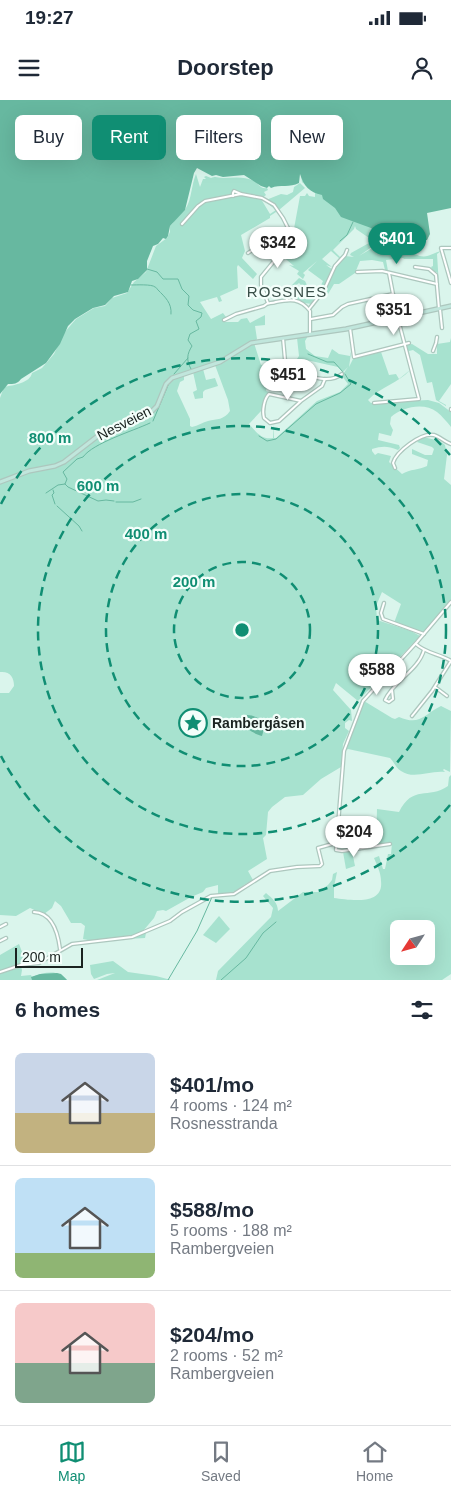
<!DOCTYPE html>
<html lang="en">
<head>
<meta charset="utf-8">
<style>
	body { margin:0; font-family:Arial,sans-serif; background:#f6f6f7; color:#1f2937; height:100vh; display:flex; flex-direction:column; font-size:19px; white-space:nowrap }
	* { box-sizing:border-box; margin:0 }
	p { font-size:16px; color:#747a83 }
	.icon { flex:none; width:28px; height:28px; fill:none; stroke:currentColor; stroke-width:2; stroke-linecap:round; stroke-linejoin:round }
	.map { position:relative; height:880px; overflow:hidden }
	.details { display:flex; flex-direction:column; background:#fff; flex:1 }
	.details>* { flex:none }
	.top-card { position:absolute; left:15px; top:15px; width:421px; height:45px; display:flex; gap:10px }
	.needle { width:32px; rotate:234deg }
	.buttons { position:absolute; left:390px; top:820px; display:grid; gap:10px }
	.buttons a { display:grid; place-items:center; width:45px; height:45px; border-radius:8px; background:#fff; box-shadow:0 5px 20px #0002; font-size:25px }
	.scale { position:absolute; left:15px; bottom:12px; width:68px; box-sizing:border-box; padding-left:5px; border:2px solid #1a2320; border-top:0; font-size:14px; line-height:18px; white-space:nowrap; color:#1a2320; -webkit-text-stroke:4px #f3fefa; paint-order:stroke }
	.price { position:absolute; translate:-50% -42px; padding:0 11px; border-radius:18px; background:#fff; color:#222; font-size:16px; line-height:32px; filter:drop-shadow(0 1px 2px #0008) }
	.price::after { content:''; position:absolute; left:50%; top:30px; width:15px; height:11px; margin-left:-8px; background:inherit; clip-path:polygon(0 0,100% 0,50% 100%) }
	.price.current { background:#108e73; color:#fff }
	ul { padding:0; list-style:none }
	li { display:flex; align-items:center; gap:15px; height:125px; padding:0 15px }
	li+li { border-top:1px solid #e0e1e3 }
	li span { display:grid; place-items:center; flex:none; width:140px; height:100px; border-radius:8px; color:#555 }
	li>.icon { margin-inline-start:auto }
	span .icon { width:60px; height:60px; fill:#fffc; stroke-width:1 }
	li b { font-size:21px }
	h2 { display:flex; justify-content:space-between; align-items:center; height:60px; padding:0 15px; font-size:21px }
	.tag { padding:0 18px; border-radius:8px; background:#fff; box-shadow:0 5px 20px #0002; font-size:18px; line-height:45px }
	.tag.current { background:#108e73; color:#fff }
	.status { display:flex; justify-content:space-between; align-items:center; height:35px; padding:0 25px; background:#fff; direction:ltr }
	.status svg { height:14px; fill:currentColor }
	header { display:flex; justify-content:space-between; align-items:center; height:65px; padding:0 15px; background:#fff; font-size:22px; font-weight:800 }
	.tab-bar { display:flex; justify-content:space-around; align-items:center; height:70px; border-top:1px solid #e0e1e3; background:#fff; font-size:14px; color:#747a83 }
	.tab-bar a { display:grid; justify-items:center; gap:2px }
	.tab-bar .current { color:#108e73 }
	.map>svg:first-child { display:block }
</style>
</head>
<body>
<div class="status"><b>19:27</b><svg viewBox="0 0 49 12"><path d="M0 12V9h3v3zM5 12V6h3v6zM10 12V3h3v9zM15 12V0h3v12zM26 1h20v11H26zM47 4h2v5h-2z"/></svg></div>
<header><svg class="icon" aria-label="menu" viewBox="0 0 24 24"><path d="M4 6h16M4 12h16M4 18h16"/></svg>Doorstep<svg class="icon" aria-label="person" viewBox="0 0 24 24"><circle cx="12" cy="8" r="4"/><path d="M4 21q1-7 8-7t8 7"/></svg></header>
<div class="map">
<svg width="451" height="880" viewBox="0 0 451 880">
	<rect width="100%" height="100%" fill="#daf5ec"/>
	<g fill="#a7e2cf" fill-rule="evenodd">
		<path d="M196,74L200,87L203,79H206L204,77L206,76L211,78C217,76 217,78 223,78C233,78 244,76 254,81C259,84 260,89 267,88L268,90L264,92L266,95L261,99L270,114L276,110L267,103L266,100L281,94L287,95L293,92L294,87L300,83L305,88L279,110L270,116V118L241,135L245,151L242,158L257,174L253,179L238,165L237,167L238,188L220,196L222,201L219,202L217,197L200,202L211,219L223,213L226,217L224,219L225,222H238L241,219L247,218L250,223L265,215V225L255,226L257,239L254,243L261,265L269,264L270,275L266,291L272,293H268L266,296L262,315L261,311L249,324C256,332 262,340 273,338V324L274,338H276L317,301L340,292L348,284L342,276L335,280L343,274L348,267L339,276L335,278L343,272L338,267L302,259H297L299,256L297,238L308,236L305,241L306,249L315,256L328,258L332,249L339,254L350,256L352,247L349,267L353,259L381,252L389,275L396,274L399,279L410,270C399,283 380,287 368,300L371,303L428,300L439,303L451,312V327C447,322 442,316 437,312C424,302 402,307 391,317L390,324L393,330L391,336L379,333L378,340L399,345L400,348L398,350C387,346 383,346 372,349V351L375,355L378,353L391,356L389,362L402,374C410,369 419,370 427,366L428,360L412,354V349L425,355H432L434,349L432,347L417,342L423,337L440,341L445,345L447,355L444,379L451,385V500L424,533L394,523L401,504L382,492L376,506L377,520L411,531L420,536L358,601L336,583L333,590L351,610L352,621L349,620L345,623V628L349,631L343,644L341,667L321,679L303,695L285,697L272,707L268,712L266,735L263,738L267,759L248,771L253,780C239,786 235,796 218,794V785L206,788L203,792L191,797L166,811L163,810L157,811L154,818L143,831L146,833L145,838L92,841L83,839L85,826L81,823H71L61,806L55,801L52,808L44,814L30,808L16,816L0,815V593H9L14,586C14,577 10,571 0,572V298L4,287C14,285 30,283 32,273L42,268L54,254L64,233L76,219L94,208L105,206L112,198L127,193L134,182L146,172L156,146L167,138L170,132V126C174,123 174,120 177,116C180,113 184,112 186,108C192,98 191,86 196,74ZM215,265L228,300L230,311C224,320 217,319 208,321C203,322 198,326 192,327L190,326V319L177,291L180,282L184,280V274L193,272L197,290L193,292L195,299L203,298V292L205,290L218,286L215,278L206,280L203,269Z"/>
		<polygon points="301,75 362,118 379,136 372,140 356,129 355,126 354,129 333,150 340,157 344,154 336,162 339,158 331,151 322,159 332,167 334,164 335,165 332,167 326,165 333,170 324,190 321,192 319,190 323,181 308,170 317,161 303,173 305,175 303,179 297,174 299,171 289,165 294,166 281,155 292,145 299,143 294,139 293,134 300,96 305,96 307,93 309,96 315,97 315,93 302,82"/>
		<path d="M369,143L373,146L359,156C364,153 369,150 374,147C388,140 403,147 417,149L411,152C426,161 429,154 441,151L437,154L439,186L437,172H434L431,167L433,166V159H404L403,158L386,160L388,171L385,170L383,162L372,160L360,161L355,173L339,184H334L328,194L322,195L316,201C329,186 332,170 345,156L354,157L350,155L351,153Z"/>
		<path d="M299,178L305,181L307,185L304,188L299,183L295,186L294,189L301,195L305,194V190L309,186L314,188L313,190L315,189L320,193L312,204L304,203L296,199C294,193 293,192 286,191L291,186H294L292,185Z"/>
		<polygon points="451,238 451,284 439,301 446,305 446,306 436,300 432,282 427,283 420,255 413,250 409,251 410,262 406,245 412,244 428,254 437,254 437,244 450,242"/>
		<path d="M364,601L392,618L395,619L399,617C420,626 423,615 441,606L451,611L450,672L444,669L443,670L445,672C430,670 414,680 401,671C396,668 394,662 390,658L348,649L345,651L350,634Z"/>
		<path d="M451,675V874L442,880H216L218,871L271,817L273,808L263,796L266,793C272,798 278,803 278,811L303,792H318L328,785L332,780L333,774L337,772L334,787V798C350,800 384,806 381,781C381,773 377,765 374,758L379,756L383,769H385L388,754H391L392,743L376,746L377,709L399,712C413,684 428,700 448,686L449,677ZM399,829H426V856H399Z"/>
		<polygon points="352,751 355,766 346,769 343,752"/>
		<polygon points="219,816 230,829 216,843 203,835"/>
		<path d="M19,844L24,857L20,863L22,870L21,876L31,875L32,877C44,872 59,869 67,880H0V855Z"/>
		<polygon points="113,861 128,872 156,876 171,880 97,880 115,873 107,874 94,879 91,874 90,865"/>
	</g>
	<g fill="#67b8a0">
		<path d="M0,0H451V108L427,113L430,134L427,140H423L401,136L397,140L388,141L382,139L371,128L341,117L335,108L323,99L322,95C309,92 304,86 300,74L299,83C290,88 280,84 271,88L269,86L267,88L261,86L244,75L223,77L216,75L212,76L197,68L194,73L185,110L170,126L168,136L166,139L163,138L158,144L153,146L147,161V170L138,179L132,181L128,192L114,196L105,205L93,208L75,219L68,226L60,244L46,263L21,279C17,284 14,284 8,284L0,294Z"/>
		<path d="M247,615C254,615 261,619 265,625L262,636C254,634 241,627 243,618Z"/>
		<polygon points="57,873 61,874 67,880 32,880 31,877 40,874"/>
	</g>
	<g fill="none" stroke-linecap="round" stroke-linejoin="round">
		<g stroke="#67b8a0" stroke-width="1">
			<polyline points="340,141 347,135 353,122"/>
			<polyline points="375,142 379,142 381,138"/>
			<path d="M147,169L157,172L163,179H178L182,189L189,196L188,205L193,210L202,213L201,217L196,221L199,229L190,234L188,240L192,246C187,254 186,260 191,269"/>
			<path d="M131,185C136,185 152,184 155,187C156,187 157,189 158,190C165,197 172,203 171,214"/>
			<polyline points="308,254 327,262 334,262 343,272"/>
			<polyline points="174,274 188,258"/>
			<polyline points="153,321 169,283"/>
			<polyline points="259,336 267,341 276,339 316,304 340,293 351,284 345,274"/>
			<polyline points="65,384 68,387 98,401 106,400 114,401"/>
			<polyline points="53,390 54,393 52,395 55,404"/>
			<path d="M46,393L58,385L65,384L67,379L63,372L77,359L83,357C93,343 133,331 150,323"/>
			<polyline points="116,402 133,402 141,399"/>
			<polyline points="57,406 79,426 82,431"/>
			<polyline points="168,880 197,831 212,797"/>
			<polyline points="221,880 246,858 263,833 276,822"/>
		</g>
		<defs>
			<g id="minor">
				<polyline points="233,96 233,93 234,91 241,94"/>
				<polyline points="182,124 198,106 205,101 241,94 262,98 274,105 283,118 293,138 291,144 279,155 261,177 261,185 268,203"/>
				<polyline points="451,148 441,148 451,183"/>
				<polyline points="248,153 254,149"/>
				<polyline points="415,167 429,169 436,175 439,209"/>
				<polyline points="357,172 382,171 437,184"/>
				<polyline points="287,200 286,195 289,193 292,194 294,200"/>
				<polyline points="309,209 324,190 335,166 345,155 347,150"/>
				<polyline points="440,209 442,228"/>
				<polyline points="311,219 333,215 342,207 348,204 393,194"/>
				<path d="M224,220L236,214L264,206C268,202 270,204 276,202C290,199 300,198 310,211V234"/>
				<polyline points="350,228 354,257 409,243"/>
				<polyline points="283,238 286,271"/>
				<polyline points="433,251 436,243 437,237"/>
				<path d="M271,271C276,271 282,270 287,271C304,273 327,286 342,274"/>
				<path d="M301,301L269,294C264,299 262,311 264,318L270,323L279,321L301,301L322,286L325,279"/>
				<polyline points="374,303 419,299 397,215 389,173"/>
				<polyline points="451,309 451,310"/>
				<path d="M395,368L393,363C396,352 421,332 434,335C440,337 445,342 451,344"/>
				<polyline points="384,503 381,513 383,519 424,534"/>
				<path d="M416,544C425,553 440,554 451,561"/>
				<polyline points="435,587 447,596"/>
				<path d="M392,590L393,599L389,602L385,600C394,580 418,571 424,550"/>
				<polyline points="412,616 432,591 451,561"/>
				<polyline points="390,744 342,751 336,750 344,651 363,601 417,542 451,502"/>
				<path d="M34,812C53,813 58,833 60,849"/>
				<polyline points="0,827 6,824"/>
				<polyline points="0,841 6,838"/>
				<polyline points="0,872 21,865 39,863 72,844 132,837 170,821 182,812 211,796 234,794 270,771 297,767 320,766 322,764 318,748 336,743"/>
			</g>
			<polyline id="secondary" points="0,382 29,371 55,366 64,362 99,335 150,313 157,306 166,284 172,278 220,262 251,243 346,229 451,206"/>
		</defs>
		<use href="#minor" stroke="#adc7be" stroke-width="4.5"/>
		<use href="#secondary" stroke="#adc7be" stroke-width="5.5"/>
		<use href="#minor" stroke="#fff" stroke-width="2"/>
		<use href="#secondary" stroke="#c0e6dc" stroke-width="3"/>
	</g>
	<g fill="none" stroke="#108e73" stroke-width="2.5" stroke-dasharray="9 6">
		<circle cx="242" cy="530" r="68"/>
		<circle cx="242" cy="530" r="136"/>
		<circle cx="242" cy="530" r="204"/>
		<path d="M450 705A272 272 0 0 1 1 656M1 404A272 272 0 0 1 450 355"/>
	</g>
	<defs>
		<symbol id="sight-ring" viewBox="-11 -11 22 22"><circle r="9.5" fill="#f3fefa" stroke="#108e73" stroke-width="1.5"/><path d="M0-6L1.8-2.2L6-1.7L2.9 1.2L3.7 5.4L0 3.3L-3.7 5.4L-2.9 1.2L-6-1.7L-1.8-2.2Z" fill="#108e73"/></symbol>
	</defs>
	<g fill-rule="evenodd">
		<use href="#sight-ring" x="177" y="607" width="32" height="32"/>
	</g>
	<g text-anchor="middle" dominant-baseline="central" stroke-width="4.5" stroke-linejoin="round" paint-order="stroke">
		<g font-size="14" fill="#1a2320" stroke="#f3fefa">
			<text transform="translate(124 323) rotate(-27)">Nesveien</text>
		</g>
		<g font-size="14" font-weight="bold" fill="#1a2320" stroke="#f3fefa" text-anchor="start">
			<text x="212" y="623">Rambergåsen</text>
		</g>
		<g font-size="15" letter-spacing="1" fill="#394f48" stroke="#f3fefa">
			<text x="287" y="191">ROSSNES</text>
		</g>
	</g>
	<circle cx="242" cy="530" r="8" fill="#108e73" stroke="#f3fefa" stroke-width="2.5"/>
	<g font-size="15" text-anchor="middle" font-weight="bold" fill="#108e73" stroke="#f3fefa" stroke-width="4.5" stroke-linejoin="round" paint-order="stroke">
		<text x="50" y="343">800 m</text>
		<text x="98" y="391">600 m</text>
		<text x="146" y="439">400 m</text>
		<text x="194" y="487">200 m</text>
	</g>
</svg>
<div class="buttons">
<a><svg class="needle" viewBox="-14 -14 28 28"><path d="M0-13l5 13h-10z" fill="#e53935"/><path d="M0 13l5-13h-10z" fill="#747a83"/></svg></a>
</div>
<div class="scale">200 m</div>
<b class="price current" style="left:397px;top:165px">$401</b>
<b class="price" style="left:278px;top:169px">$342</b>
<b class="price" style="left:394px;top:236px">$351</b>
<b class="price" style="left:288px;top:301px">$451</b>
<b class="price" style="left:377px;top:596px">$588</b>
<b class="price" style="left:354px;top:758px">$204</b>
<div class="top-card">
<a class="tag">Buy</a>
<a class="tag current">Rent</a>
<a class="tag">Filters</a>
<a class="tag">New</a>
</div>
</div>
<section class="details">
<h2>6 homes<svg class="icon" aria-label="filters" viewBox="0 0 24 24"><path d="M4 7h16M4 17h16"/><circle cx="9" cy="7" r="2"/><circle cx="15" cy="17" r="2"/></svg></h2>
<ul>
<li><span style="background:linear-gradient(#c9d6e8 60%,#c2b280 0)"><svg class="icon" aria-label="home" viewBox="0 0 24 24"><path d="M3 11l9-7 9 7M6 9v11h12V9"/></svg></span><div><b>$401/mo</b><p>4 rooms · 124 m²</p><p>Rosnesstranda</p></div></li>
<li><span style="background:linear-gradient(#bfe0f5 75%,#8fb573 0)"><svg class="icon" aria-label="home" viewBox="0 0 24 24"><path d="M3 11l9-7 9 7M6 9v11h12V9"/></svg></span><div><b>$588/mo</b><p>5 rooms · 188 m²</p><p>Rambergveien</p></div></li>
<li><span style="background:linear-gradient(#f6c9c9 60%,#7fa58c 0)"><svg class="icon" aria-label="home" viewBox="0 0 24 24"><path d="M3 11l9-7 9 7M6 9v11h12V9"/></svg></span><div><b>$204/mo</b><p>2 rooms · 52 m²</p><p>Rambergveien</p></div></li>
</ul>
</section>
<nav class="tab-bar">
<a class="current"><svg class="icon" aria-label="map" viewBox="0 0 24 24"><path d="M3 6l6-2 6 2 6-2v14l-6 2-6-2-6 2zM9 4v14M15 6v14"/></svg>Map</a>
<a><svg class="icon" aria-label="saved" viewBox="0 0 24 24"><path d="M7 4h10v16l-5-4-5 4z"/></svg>Saved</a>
<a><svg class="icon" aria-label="home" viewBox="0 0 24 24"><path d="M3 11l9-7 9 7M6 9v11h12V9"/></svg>Home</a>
</nav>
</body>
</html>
